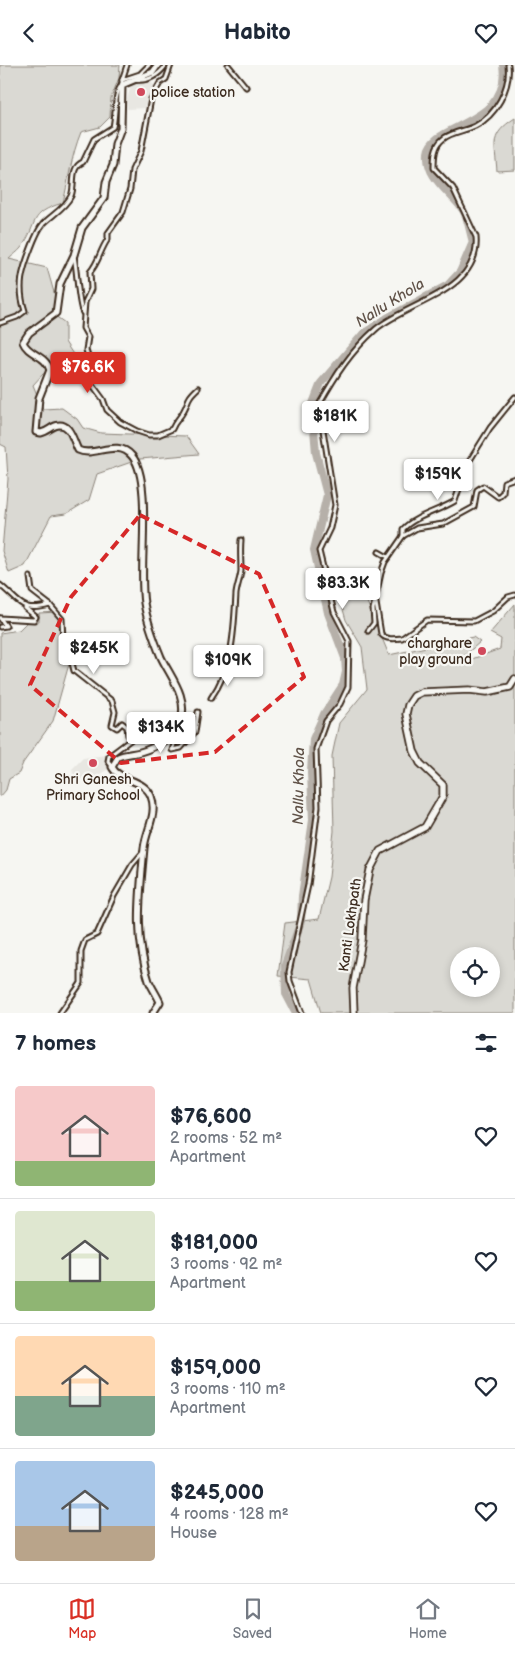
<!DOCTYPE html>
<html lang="en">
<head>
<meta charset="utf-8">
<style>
	body { margin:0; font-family:"Balsamiq Sans",sans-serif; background:#f2f2f3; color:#1f2937; height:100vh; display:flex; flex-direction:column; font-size:19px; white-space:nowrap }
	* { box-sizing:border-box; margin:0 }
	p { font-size:16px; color:#747a83 }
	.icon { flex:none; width:28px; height:28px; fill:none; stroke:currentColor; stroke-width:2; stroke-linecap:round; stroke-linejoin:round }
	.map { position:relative; height:948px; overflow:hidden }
	.side { display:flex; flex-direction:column; background:#fff; flex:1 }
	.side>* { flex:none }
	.buttons { position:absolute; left:450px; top:882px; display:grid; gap:10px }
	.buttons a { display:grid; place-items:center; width:50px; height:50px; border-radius:50%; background:#fff; box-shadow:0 2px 8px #0003; font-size:25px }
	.price { position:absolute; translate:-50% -42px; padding:0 11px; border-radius:5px; background:#fff; color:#222; font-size:16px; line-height:32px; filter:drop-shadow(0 1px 2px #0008) }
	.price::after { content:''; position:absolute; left:50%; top:30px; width:15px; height:11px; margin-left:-8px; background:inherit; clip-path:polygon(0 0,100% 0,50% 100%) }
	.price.on { background:#d93025; color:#fff }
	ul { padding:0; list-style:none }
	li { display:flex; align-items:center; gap:15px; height:125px; padding:0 15px }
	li+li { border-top:1px solid #e0e1e3 }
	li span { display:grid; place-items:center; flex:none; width:140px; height:100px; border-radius:5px; color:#555 }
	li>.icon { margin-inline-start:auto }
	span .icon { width:60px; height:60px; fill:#fffc; stroke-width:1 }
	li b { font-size:21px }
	h2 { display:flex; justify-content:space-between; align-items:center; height:60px; padding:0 15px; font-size:21px }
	header { display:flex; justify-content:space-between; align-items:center; height:65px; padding:0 15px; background:#fff; font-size:22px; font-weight:700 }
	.tabs { display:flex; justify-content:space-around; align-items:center; height:70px; border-top:1px solid #e0e1e3; background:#fff; font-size:14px; color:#747a83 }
	.tabs a { display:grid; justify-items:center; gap:2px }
	.tabs .on { color:#d93025 }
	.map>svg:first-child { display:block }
</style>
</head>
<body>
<header><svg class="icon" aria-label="back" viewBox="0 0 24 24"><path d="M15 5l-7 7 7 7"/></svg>Habito<svg class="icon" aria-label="heart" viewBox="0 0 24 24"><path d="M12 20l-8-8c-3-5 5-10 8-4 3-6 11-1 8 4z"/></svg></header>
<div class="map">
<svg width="515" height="948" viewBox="0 0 515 948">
	<rect width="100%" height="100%" fill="#f6f6f2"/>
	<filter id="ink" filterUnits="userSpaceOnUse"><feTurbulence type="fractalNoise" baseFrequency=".02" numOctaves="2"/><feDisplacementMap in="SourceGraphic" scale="10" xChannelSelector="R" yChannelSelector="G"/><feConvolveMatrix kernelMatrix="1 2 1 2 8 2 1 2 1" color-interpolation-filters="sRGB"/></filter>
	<g filter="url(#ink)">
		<g fill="#e8e7e2">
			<polygon points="150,15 156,23 145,43 127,44 127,34 131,21"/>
			<polygon points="106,690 110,703 95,712 74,715 72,704 83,693"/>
		</g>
		<g fill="#dad9d3" stroke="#8a8278" fill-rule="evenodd">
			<path d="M0,0H120L119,13L111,33L110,52L100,62L81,67C71,92 69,113 63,138C27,148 39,159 21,183C18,187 13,190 9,194L47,203L55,231L54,250L65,258V277L78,297L43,309L33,320L43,344L62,343L77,354L83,363L101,368L186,371L199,389L140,394L97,409L89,435L66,449L51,451L25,501L9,508L2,486L8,414L6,382L0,379Z"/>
			<path d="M515,53V105L497,106C495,78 489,70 515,53Z"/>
			<path d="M362,525L389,590L473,572L480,577L465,590L472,594L500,584L501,574L490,568L515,539V948H321L311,914L278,911L285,858L319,854L329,812L334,766L332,691L339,658L367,624L362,582L346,555L340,534ZM459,891H491V924H459Z"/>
			<polygon points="58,547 69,599 53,656 23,698 19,708 9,714 6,725 0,732 0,568 19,565 28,556 39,556 39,548"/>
		</g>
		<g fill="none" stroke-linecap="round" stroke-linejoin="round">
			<path stroke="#b6b0a9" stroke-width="8" d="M296,948L286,929L285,900L301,856L302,831L313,755L311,707L313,674L324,649L343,620L346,607L345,593L328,548L314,485L327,430L316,388L312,341L321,318L363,269L387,253L448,220L460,207L473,177C470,168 468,153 463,145C450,126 426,114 428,88C431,58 512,61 503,0"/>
			<defs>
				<g id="street">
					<path d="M171,0L166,14L160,18L151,34L141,86L132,105L130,124L123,147L108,168V174C100,185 99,197 90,207L91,224L85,237L83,263L88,272L86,285L91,302L89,315L103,334L107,345L120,357L137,366L149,370H158L172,364C175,356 180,353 183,347C190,335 185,335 198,323"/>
					<polyline points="228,0 246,22"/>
					<polyline points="122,15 127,0"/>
					<path d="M135,15C148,17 159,10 166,0"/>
					<path d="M74,191C77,204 78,241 83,248"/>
					<path d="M0,258L17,252L25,246C17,222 22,206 31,183C34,175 38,165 43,159C52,150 65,143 71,131C76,119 69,103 83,97L94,74L113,62C116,50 114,26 122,20V15L140,9L149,0"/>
					<polyline points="403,471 417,463 443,459 474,442 477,425 483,421 498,432 503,427 504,417 515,413"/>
					<polyline points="379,487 388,492"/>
					<polyline points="30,512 32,526 50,540 62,554 63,576 69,586 74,606 112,636 115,647 112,660 117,663 122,658 127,662 128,670 133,673 109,691 108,696 112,701"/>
					<path d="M0,520C21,537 21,548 50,540"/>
					<path d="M376,538L381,569C386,575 394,574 402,573L427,555L474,556L493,546L508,532L515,530"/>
					<polyline points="0,553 34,555 36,552 25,543"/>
					<polyline points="0,553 6,561 0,562"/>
					<path d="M368,566L374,558L373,544L381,508L385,497L403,471V464C415,451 439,446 455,436L467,400L490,363L515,332"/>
					<path d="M211,633C233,602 234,566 236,529C237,521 240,514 241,506C241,496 240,486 241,475"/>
					<polyline points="181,660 172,685 181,683 195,667 198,647"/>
					<polyline points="60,948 81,918 81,886 85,875 97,869 114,831 132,800 144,786"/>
					<path d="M302,948L290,916L289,907L308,820L318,742L316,684L326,656L340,639L348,622L349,576L334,547L319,486L330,463L335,440L319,340C335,311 351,286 376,264C408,237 481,226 476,172L453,123L434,103C434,93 434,81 443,74C451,67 465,66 475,61C496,51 511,22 508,0"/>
				</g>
				<path id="secondary" d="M153,948L160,937C157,930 152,923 149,916C134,872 140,829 144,783C146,765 158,749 151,731C144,714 119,716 112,702L118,692C125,689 133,689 140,687C155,683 176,671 181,656C188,631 171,613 161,592C154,575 147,556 144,538C138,503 153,416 132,391C117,373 94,393 78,385C73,376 70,355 55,361C50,363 47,367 41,368L36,367L39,333L50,305C46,290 28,290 23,277L29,268L56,248L60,219L74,190L82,163L104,133L106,117L113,100L115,79L121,63L122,20L153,7L158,0"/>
				<polyline id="primary" points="354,948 353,923 362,875 364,835 370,805 380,786 425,762 443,731 443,720 420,698 414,686 406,649 408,640 414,631 422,627 469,625 487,627 510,622 515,614"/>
			</defs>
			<use href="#street" stroke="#3b2a1e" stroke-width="7"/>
			<use href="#secondary" stroke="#3b2a1e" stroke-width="9"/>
			<use href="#primary" stroke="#3b2a1e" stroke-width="9"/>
			<use href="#street" stroke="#f6f6f2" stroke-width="3"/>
			<use href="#secondary" stroke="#f6f6f2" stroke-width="5"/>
			<use href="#primary" stroke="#f6f6f2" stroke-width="5.5"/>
		</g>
	</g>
	<path fill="none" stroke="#d62828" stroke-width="4" stroke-dasharray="10 6" stroke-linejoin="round" d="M140,450L259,509L304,612L215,687L121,698L30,620L71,532Z"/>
	<g fill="#d1495b" stroke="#f6f6f2" stroke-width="2">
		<circle cx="141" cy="27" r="5"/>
		<circle cx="482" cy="586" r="5"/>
		<circle cx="93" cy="698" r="5"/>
	</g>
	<g text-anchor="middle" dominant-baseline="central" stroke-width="4.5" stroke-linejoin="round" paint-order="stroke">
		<g font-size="14" fill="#3b2a1e" stroke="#f6f6f2" text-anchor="start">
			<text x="151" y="27">police station</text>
			<text x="472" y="578" text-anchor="end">charghare<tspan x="472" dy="16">play ground</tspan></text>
			<text x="93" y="714" text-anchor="middle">Shri Ganesh<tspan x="93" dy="16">Primary School</tspan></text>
		</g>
		<g font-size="14" fill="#3b2a1e" stroke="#f6f6f2">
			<text transform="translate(350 860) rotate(-82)">Kanti Lokhpath</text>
		</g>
		<g font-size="15" font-style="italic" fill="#605248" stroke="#f6f6f2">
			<text transform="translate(390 238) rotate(-32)">Nallu Khola</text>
			<text transform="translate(299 721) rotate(-89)">Nallu Khola</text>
		</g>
	</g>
</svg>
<div class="buttons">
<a><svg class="icon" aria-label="locate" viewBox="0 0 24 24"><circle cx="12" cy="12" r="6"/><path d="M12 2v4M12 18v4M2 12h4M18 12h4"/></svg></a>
</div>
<b class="price on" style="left:88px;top:329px">$76.6K</b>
<b class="price" style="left:335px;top:378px">$181K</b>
<b class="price" style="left:438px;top:436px">$159K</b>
<b class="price" style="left:343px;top:545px">$83.3K</b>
<b class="price" style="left:94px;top:610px">$245K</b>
<b class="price" style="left:228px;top:622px">$109K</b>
<b class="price" style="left:161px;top:689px">$134K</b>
</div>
<section class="side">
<h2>7 homes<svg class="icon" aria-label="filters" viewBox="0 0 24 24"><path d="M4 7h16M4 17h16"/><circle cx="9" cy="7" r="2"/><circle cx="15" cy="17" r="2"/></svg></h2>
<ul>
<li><span style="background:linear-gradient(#f6c9c9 75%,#8fb573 0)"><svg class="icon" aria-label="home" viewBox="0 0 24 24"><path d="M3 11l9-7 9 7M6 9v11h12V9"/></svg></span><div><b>$76,600</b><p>2 rooms · 52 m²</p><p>Apartment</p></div><svg class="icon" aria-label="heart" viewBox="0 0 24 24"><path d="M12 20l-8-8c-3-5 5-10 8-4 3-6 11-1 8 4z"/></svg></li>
<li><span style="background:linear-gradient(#dfe7d0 70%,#8fb573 0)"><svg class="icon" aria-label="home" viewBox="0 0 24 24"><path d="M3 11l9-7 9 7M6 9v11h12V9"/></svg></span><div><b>$181,000</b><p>3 rooms · 92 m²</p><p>Apartment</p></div><svg class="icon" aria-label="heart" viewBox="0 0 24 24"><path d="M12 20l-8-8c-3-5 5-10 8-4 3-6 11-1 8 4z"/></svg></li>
<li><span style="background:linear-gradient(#ffd9b3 60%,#7fa58c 0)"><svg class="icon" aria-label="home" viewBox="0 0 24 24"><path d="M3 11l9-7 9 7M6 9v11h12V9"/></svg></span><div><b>$159,000</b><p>3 rooms · 110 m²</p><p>Apartment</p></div><svg class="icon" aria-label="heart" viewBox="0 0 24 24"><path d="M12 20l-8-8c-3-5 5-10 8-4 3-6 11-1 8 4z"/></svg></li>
<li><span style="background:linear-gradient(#a9c7e8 65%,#b9a48a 0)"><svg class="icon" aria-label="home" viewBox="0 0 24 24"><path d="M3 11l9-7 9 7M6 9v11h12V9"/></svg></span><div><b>$245,000</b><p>4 rooms · 128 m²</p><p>House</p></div><svg class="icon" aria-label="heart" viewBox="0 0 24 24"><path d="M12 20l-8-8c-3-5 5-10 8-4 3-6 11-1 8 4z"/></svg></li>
</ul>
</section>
<nav class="tabs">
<a class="on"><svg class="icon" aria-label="map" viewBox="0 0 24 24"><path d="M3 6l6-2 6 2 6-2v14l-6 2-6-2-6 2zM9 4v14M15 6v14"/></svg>Map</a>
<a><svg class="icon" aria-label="saved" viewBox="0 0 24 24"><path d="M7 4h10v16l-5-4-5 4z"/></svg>Saved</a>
<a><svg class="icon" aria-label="home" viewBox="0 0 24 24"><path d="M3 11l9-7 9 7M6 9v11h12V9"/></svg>Home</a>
</nav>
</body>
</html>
